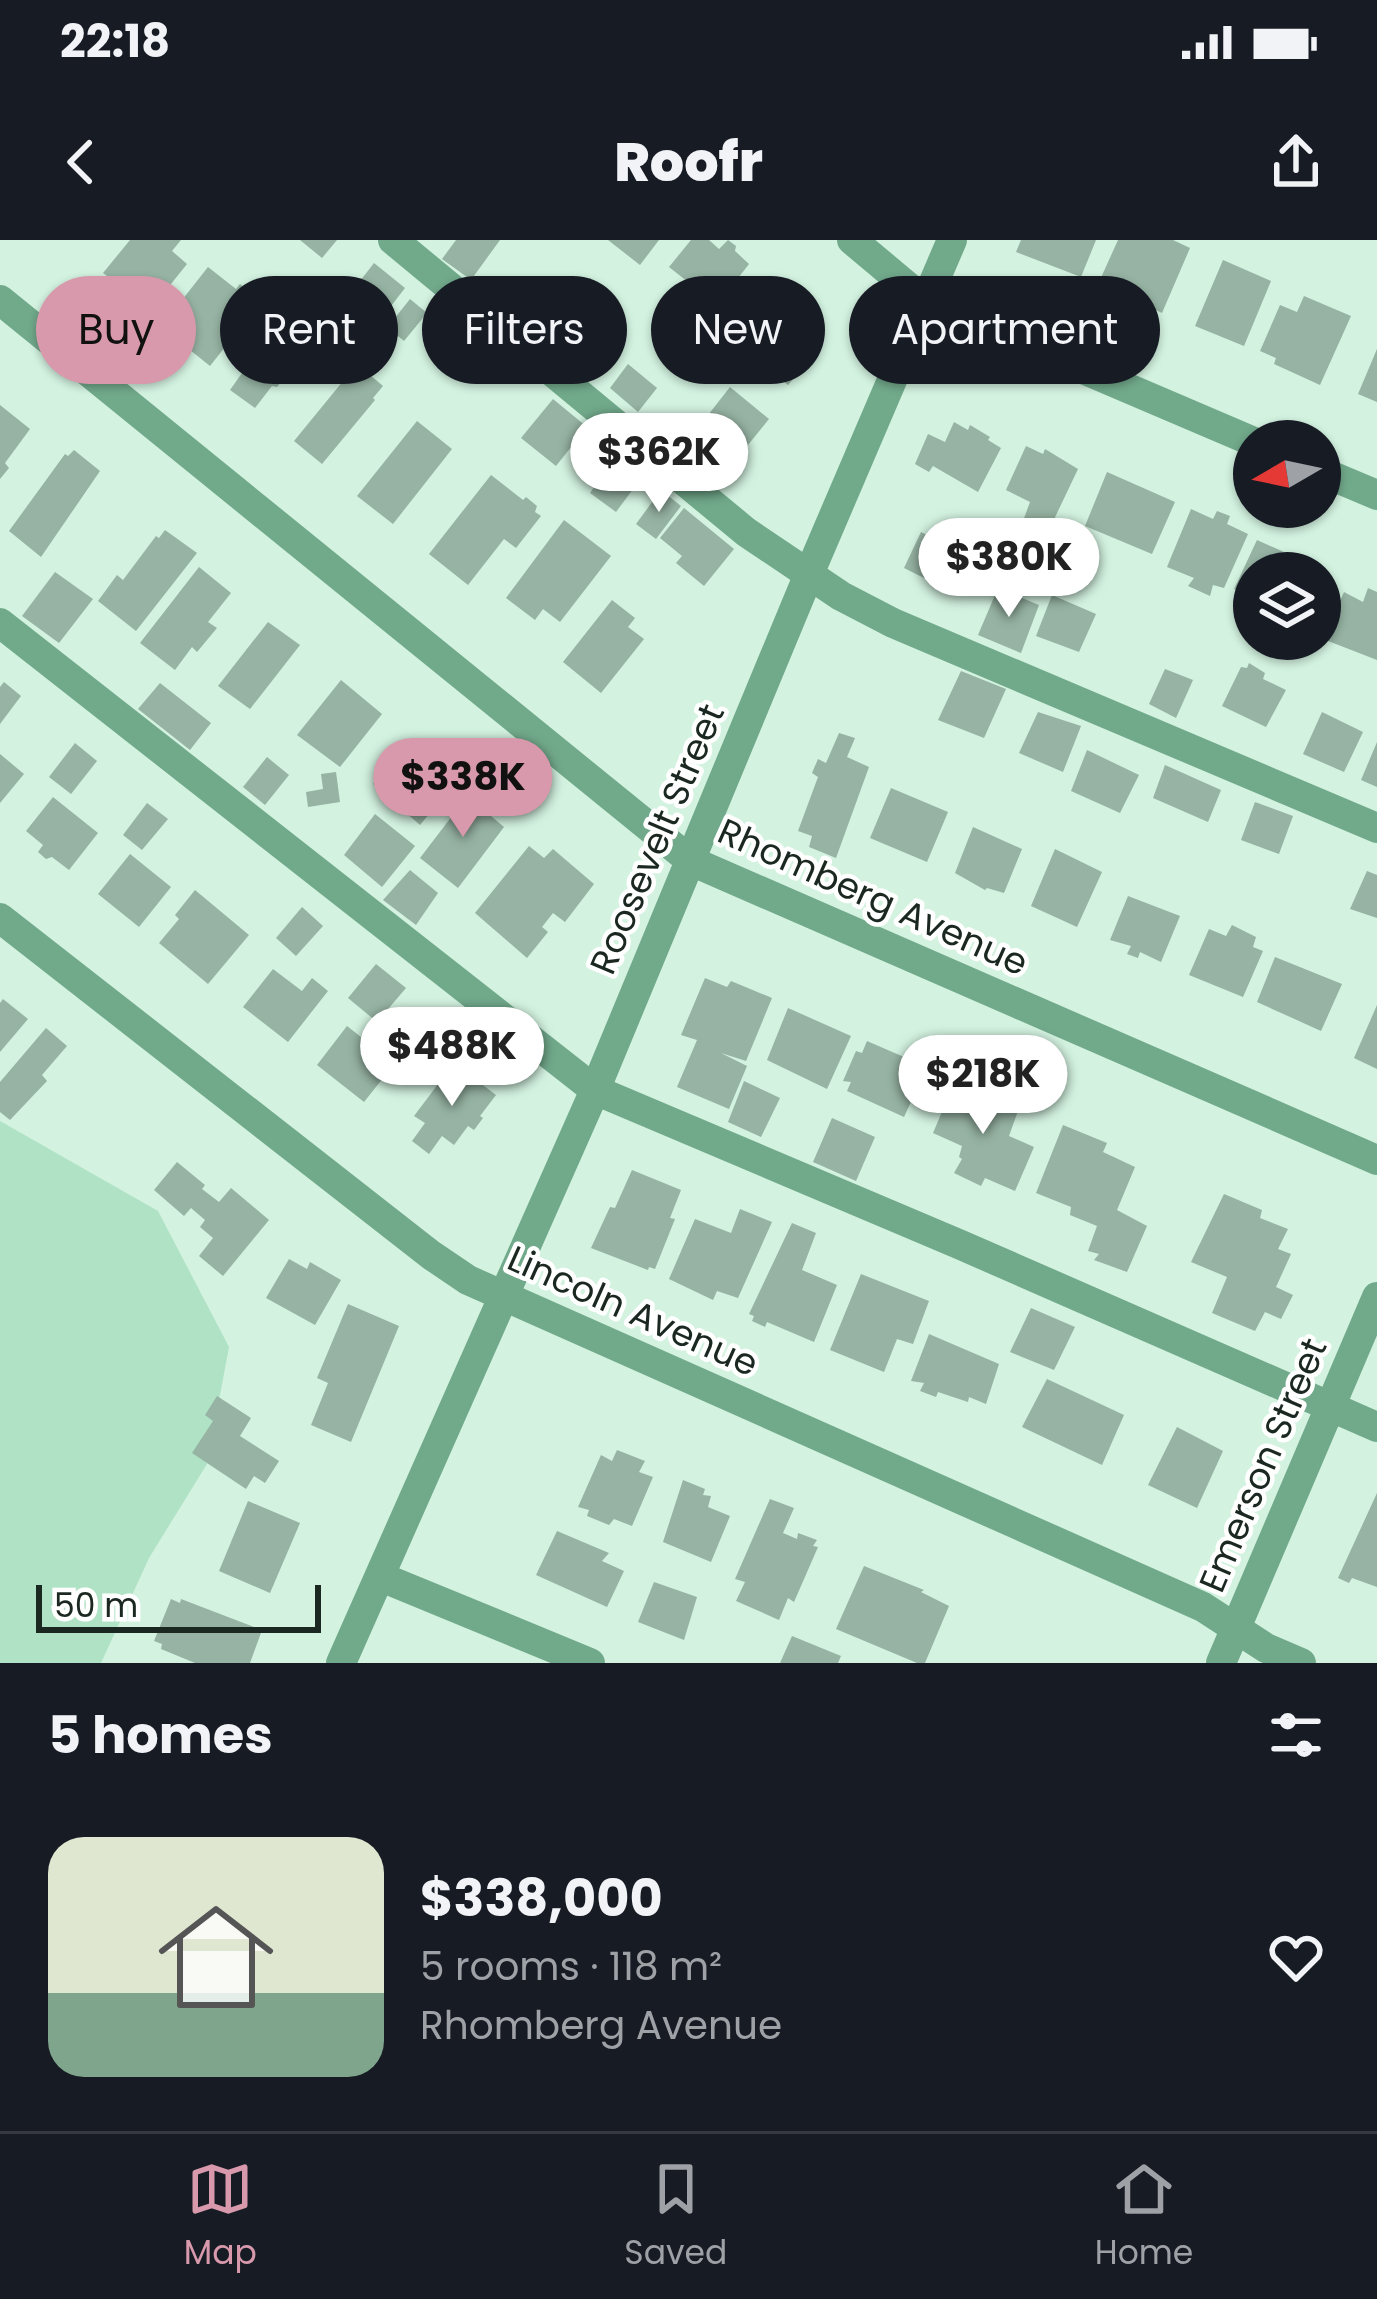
<!DOCTYPE html>
<html lang="en">
<head>
<meta charset="utf-8">
<style>
	body { margin:0; font-family:Poppins,sans-serif; background:#20242c; color:#f1f3f6; height:100vh; display:flex; flex-direction:column; font-size:45px; white-space:nowrap }
	* { box-sizing:border-box; margin:0 }
	p { font-size:39px; color:#9ea1a6 }
	.icon { flex:none; width:66px; height:66px; fill:none; stroke:currentColor; stroke-width:2; stroke-linecap:round; stroke-linejoin:round }
	.map { position:relative; height:1423px; overflow:hidden }
	.panel { display:flex; flex-direction:column; background:#171b24; flex:1 }
	.panel>* { flex:none }
	.top-card { position:absolute; left:36px; top:36px; width:1305px; height:108px; display:flex; gap:24px }
	.needle { width:78px; rotate:261deg }
	.fabs { position:absolute; left:1233px; top:180px; display:grid; gap:24px }
	.fabs a { display:grid; place-items:center; width:108px; height:108px; border-radius:50%; background:#171b24; box-shadow:0 3px 9px #0004; font-size:60px }
	.scale { position:absolute; left:36px; bottom:30px; width:285px; box-sizing:border-box; padding-left:12px; border:6px solid #1b2721; border-top:0; font-size:33px; line-height:42px; white-space:nowrap; color:#1b2721; -webkit-text-stroke:9px #fff; paint-order:stroke }
	.price { position:absolute; translate:-50% -102px; padding:0 27px; border-radius:42px; background:#fff; color:#222; font-size:39px; line-height:78px; filter:drop-shadow(0 3px 6px #0008) }
	.price::after { content:''; position:absolute; left:50%; top:72px; width:36px; height:27px; margin-left:-18px; background:inherit; clip-path:polygon(0 0,100% 0,50% 100%) }
	.price.active { background:#d899ac; color:#111 }
	ul { padding:0; list-style:none }
	li { display:flex; align-items:center; gap:36px; height:300px; padding:0 48px }
	li span { display:grid; place-items:center; flex:none; width:336px; height:240px; border-radius:36px; color:#555 }
	li>.icon { margin-inline-start:auto }
	span .icon { width:144px; height:144px; fill:#fffc; stroke-width:1 }
	li b { font-size:51px }
	h2 { display:flex; justify-content:space-between; align-items:center; height:144px; padding:0 48px; font-size:51px }
	.chip { padding:0 42px; border-radius:54px; background:#171b24; box-shadow:0 3px 9px #0004; font-size:42px; line-height:108px }
	.chip.active { background:#d899ac; color:#111 }
	.status { display:flex; justify-content:space-between; align-items:center; height:84px; padding:0 60px; background:#171b24; direction:ltr }
	.status svg { height:33px; fill:currentColor }
	header { display:flex; justify-content:space-between; align-items:center; height:156px; padding:0 48px; background:#171b24; font-size:54px; font-weight:800 }
	.dock { display:flex; justify-content:space-around; align-items:center; height:168px; border-top:3px solid #363941; background:#171b24; font-size:33px; color:#9ea1a6 }
	.dock a { display:grid; justify-items:center; gap:6px }
	.dock .active { color:#d899ac }
	.map>svg:first-child { display:block }
</style>
</head>
<body>
<div class="status"><b>22:18</b><svg viewBox="0 0 49 12"><path d="M0 12V9h3v3zM5 12V6h3v6zM10 12V3h3v9zM15 12V0h3v12zM26 1h20v11H26zM47 4h2v5h-2z"/></svg></div>
<header><svg class="icon" aria-label="back" viewBox="0 0 24 24"><path d="M15 5l-7 7 7 7"/></svg>Roofr<svg class="icon" aria-label="share" viewBox="0 0 24 24"><path d="M12 15V3M7 8l5-5 5 5M5 13v7h14v-7"/></svg></header>
<div class="map">
<svg width="1377" height="1423" viewBox="0 0 1377 1423">
	<rect width="100%" height="100%" fill="#d3f2e0"/>
	<polygon fill="#b0e2c6" points="0,881 158,971 229,1107 207,1224 149,1318 101,1423 0,1423"/>
	<g fill="#96b3a3">
		<polygon points="130,0 181,0 172,11 187,24 151,69 133,55 129,60 114,48 119,45 103,33"/>
		<polygon points="300,0 337,0 322,18"/>
		<polygon points="456,0 500,0 471,40 442,19"/>
		<polygon points="608,0 659,0 640,25"/>
		<polygon points="691,0 709,0 719,9 728,0 736,6 735,11 749,24 717,65 669,27"/>
		<polygon points="1021,0 1096,0 1081,37 1016,12"/>
		<polygon points="1118,0 1173,0 1190,8 1162,73 1099,42"/>
		<polygon points="1223,20 1271,41 1244,106 1195,86"/>
		<polygon points="374,23 405,48 374,88 343,63"/>
		<polygon points="208,27 236,49 240,44 267,65 246,93 240,88 210,126 190,110 182,121 152,98"/>
		<polygon points="1304,56 1351,76 1320,145 1274,124 1276,118 1260,111 1280,65 1297,72"/>
		<polygon points="780,57 824,91 807,114 812,118 788,145 740,107"/>
		<polygon points="410,59 427,73 404,101 398,96 390,107 379,98"/>
		<polygon points="295,69 314,85 307,94 313,99 291,125 294,127 277,147 272,146 255,168 230,150 283,75 286,79"/>
		<polygon points="549,71 580,97 566,114 534,89"/>
		<polygon points="1377,109 1377,162 1358,154"/>
		<polygon points="357,124 383,146 373,158 375,160 322,224 294,201"/>
		<polygon points="628,124 657,148 638,172 610,148"/>
		<polygon points="730,147 769,179 739,216 701,184"/>
		<polygon points="553,159 587,187 556,226 521,198"/>
		<polygon points="0,165 30,189 5,223 9,228 0,239"/>
		<polygon points="417,181 452,209 393,284 357,256"/>
		<polygon points="954,182 968,190 970,185 990,197 988,200 1001,208 978,252 933,226 929,232 915,224 928,194 945,202"/>
		<polygon points="1026,206 1043,214 1045,209 1078,229 1048,292 1023,281 1030,262 1006,250"/>
		<polygon points="74,210 100,231 41,317 9,291 65,214 68,216"/>
		<polygon points="615,217 642,237 616,272 590,253"/>
		<polygon points="1107,232 1175,262 1152,314 1085,286"/>
		<polygon points="491,235 523,260 526,257 537,266 535,272 541,276 516,308 504,299 468,345 429,314"/>
		<polygon points="661,250 681,266 656,299 636,284"/>
		<polygon points="684,268 734,309 704,346 676,323 682,316 660,298"/>
		<polygon points="1191,269 1213,279 1217,271 1230,276 1227,284 1248,294 1224,348 1213,345 1210,356 1188,346 1194,338 1167,327"/>
		<polygon points="564,280 611,316 560,382 543,369 535,380 506,358"/>
		<polygon points="165,290 197,313 136,391 98,361 117,335 123,340 156,296 159,298"/>
		<polygon points="921,292 951,307 934,343 904,328"/>
		<polygon points="1257,300 1311,324 1307,333 1254,333 1254,357 1234,349"/>
		<polygon points="199,327 231,353 208,382 217,388 197,412 192,407 175,430 140,403"/>
		<polygon points="55,332 93,359 59,403 22,376"/>
		<polygon points="998,348 1039,365 1021,413 978,395"/>
		<polygon points="1368,348 1377,352 1377,420 1323,399 1344,352 1363,362"/>
		<polygon points="1052,355 1096,374 1079,412 1036,396"/>
		<polygon points="612,360 635,378 628,387 644,399 601,453 563,422"/>
		<polygon points="268,382 300,405 250,469 218,446"/>
		<polygon points="1249,423 1265,433 1263,439 1286,450 1266,487 1222,466 1241,427 1247,428"/>
		<polygon points="1165,429 1193,440 1176,478 1149,464"/>
		<polygon points="961,431 1006,449 984,498 938,480"/>
		<polygon points="341,440 382,474 340,527 297,495"/>
		<polygon points="4,442 21,456 0,484 0,447"/>
		<polygon points="160,443 211,483 190,510 138,469"/>
		<polygon points="1038,472 1081,486 1063,532 1019,513"/>
		<polygon points="1322,472 1363,492 1344,532 1303,514"/>
		<polygon points="839,493 855,498 847,517 869,527 836,618 809,607 812,596 798,591 818,537 812,533 818,519 826,523"/>
		<polygon points="1377,502 1377,547 1361,540"/>
		<polygon points="75,503 97,521 71,554 49,537"/>
		<polygon points="404,504 419,516 421,514 454,544 420,585 373,544"/>
		<polygon points="1087,510 1139,535 1120,573 1071,551"/>
		<polygon points="0,514 24,534 0,563"/>
		<polygon points="267,517 289,535 265,565 243,547"/>
		<polygon points="1165,525 1221,550 1208,582 1153,558"/>
		<polygon points="336,532 340,562 308,567 306,552 323,549 321,534"/>
		<polygon points="891,548 948,572 927,622 870,598"/>
		<polygon points="470,549 484,560 478,565 504,587 458,648 420,618 462,563 459,561"/>
		<polygon points="53,557 98,593 69,630 52,617 46,619 38,612 43,605 26,591"/>
		<polygon points="1255,562 1293,576 1279,614 1241,600"/>
		<polygon points="147,563 168,579 142,610 123,595"/>
		<polygon points="375,574 415,606 382,647 344,615"/>
		<polygon points="973,587 1022,609 1004,653 987,648 985,650 955,633"/>
		<polygon points="529,606 544,618 553,609 594,644 565,682 553,673 542,687 548,692 527,718 475,673"/>
		<polygon points="1055,609 1102,632 1077,687 1031,666"/>
		<polygon points="130,614 171,647 139,687 98,654"/>
		<polygon points="410,630 438,653 416,685 383,660"/>
		<polygon points="1367,631 1377,635 1377,678 1350,669"/>
		<polygon points="195,650 249,695 208,744 159,703 179,679 175,675"/>
		<polygon points="1128,656 1180,676 1161,722 1140,712 1138,718 1127,714 1131,706 1110,700"/>
		<polygon points="302,667 323,686 296,716 276,698"/>
		<polygon points="1232,685 1256,697 1253,707 1263,711 1243,757 1189,735 1209,689 1226,696"/>
		<polygon points="1275,717 1342,744 1321,791 1257,762"/>
		<polygon points="376,724 406,748 377,782 348,758"/>
		<polygon points="273,729 302,751 312,738 328,751 288,802 243,767"/>
		<polygon points="705,738 727,747 731,741 772,758 746,821 721,813 747,826 729,869 677,847 697,800 681,795"/>
		<polygon points="3,759 28,779 0,812 0,763"/>
		<polygon points="1377,765 1377,829 1354,818"/>
		<polygon points="788,768 851,796 827,849 767,820"/>
		<polygon points="347,786 366,801 371,794 390,809 384,815 395,823 364,862 317,825"/>
		<polygon points="46,788 67,806 42,835 47,841 10,880 0,872 0,842"/>
		<polygon points="867,801 927,827 904,877 847,851 851,842 843,841 856,811 862,813"/>
		<polygon points="454,823 496,855 480,876 483,878 474,890 468,886 454,905 442,896 429,914 412,901 425,883 414,876"/>
		<polygon points="744,841 780,858 761,897 728,882"/>
		<polygon points="955,841 993,856 991,861 1018,871 1009,896 1034,907 1015,951 985,938 981,946 954,933 962,919 959,917 962,906 933,893"/>
		<polygon points="832,878 875,897 856,941 813,922"/>
		<polygon points="1063,885 1107,903 1103,912 1135,927 1117,970 1147,986 1127,1032 1094,1020 1099,1014 1088,1011 1097,986 1070,975 1071,967 1036,953"/>
		<polygon points="177,922 205,945 202,949 219,962 231,948 269,980 223,1036 199,1016 213,998 200,987 205,980 191,968 184,976 154,950"/>
		<polygon points="632,930 681,950 670,978 675,979 655,1029 649,1027 648,1030 591,1008 610,967 615,968"/>
		<polygon points="1224,954 1262,970 1260,978 1288,989 1278,1009 1291,1014 1276,1047 1293,1055 1281,1079 1265,1072 1255,1091 1212,1073 1227,1037 1191,1022"/>
		<polygon points="740,969 772,982 738,1058 717,1051 713,1060 669,1039 695,979 731,993"/>
		<polygon points="792,983 816,993 802,1030 837,1045 814,1102 767,1082 765,1087 752,1081 754,1076 749,1074"/>
		<polygon points="289,1019 307,1029 310,1022 341,1040 315,1085 266,1058"/>
		<polygon points="861,1034 929,1061 913,1104 897,1099 884,1132 830,1110"/>
		<polygon points="348,1064 399,1086 351,1202 311,1185 328,1143 317,1138"/>
		<polygon points="1031,1068 1075,1087 1054,1130 1010,1112"/>
		<polygon points="929,1094 999,1124 986,1164 969,1157 968,1162 938,1152 936,1157 920,1151 924,1143 911,1141"/>
		<polygon points="1047,1139 1124,1175 1102,1225 1022,1187"/>
		<polygon points="217,1156 251,1178 240,1196 279,1221 265,1243 254,1236 246,1249 192,1213 213,1181 205,1175"/>
		<polygon points="1177,1187 1223,1211 1197,1268 1148,1245"/>
		<polygon points="617,1210 645,1221 639,1232 653,1237 632,1286 614,1279 609,1285 587,1276 589,1270 578,1267 601,1215 612,1221"/>
		<polygon points="683,1240 705,1249 703,1255 711,1256 708,1267 730,1276 711,1322 663,1302"/>
		<polygon points="1377,1253 1377,1347 1352,1338 1349,1343 1338,1338"/>
		<polygon points="770,1259 794,1268 783,1293 797,1299 798,1293 817,1300 813,1306 818,1307 794,1362 788,1358 779,1380 736,1361 745,1342 735,1339"/>
		<polygon points="248,1261 300,1283 270,1353 219,1331"/>
		<polygon points="557,1291 609,1313 602,1321 624,1331 607,1367 536,1335"/>
		<polygon points="864,1326 924,1350 921,1352 949,1366 925,1423 917,1423 836,1389"/>
		<polygon points="654,1342 697,1357 684,1400 638,1382"/>
		<polygon points="171,1359 180,1363 181,1359 262,1390 250,1423 195,1423 161,1409 162,1404 154,1401"/>
		<polygon points="792,1396 841,1416 838,1423 780,1423"/>
	</g>
	<g fill="none" stroke-linecap="round" stroke-linejoin="round">
		<g stroke="#71a98b" stroke-width="30">
			<polyline points="393,0 746,292 841,356 893,383 1377,588"/>
			<polyline points="852,0 926,62 1254,202"/>
			<polyline points="0,60 691,621 1377,920"/>
			<polyline points="1320,231 1377,255"/>
			<polyline points="0,383 595,850 961,1005 1377,1187"/>
			<polyline points="0,678 431,1015 468,1040 1203,1367 1266,1408 1301,1423"/>
			<polyline points="381,1337 590,1423"/>
			<polyline points="341,1423 595,850 809,334 952,0"/>
			<polyline points="1221,1423 1377,1057"/>
		</g>
	</g>
	<g text-anchor="middle" dominant-baseline="central" stroke-width="9" stroke-linejoin="round" paint-order="stroke">
		<g font-size="36" fill="#1b2721" stroke="#fff">
			<text transform="translate(657 599) rotate(-67)">Roosevelt Street</text>
			<text transform="translate(873 657) rotate(24)">Rhomberg Avenue</text>
			<text transform="translate(633 1071) rotate(24)">Lincoln Avenue</text>
			<text transform="translate(1263 1225) rotate(-67)">Emerson Street</text>
		</g>
	</g>
</svg>
<div class="fabs">
<a><svg class="needle" viewBox="-14 -14 28 28"><path d="M0-13l5 13h-10z" fill="#e53935"/><path d="M0 13l5-13h-10z" fill="#9ea1a6"/></svg></a>
<a><svg class="icon" aria-label="layers" viewBox="0 0 24 24"><path d="M12 4l9 5-9 5-9-5zM3 14l9 5 9-5"/></svg></a>
</div>
<div class="scale">50 m</div>
<b class="price" style="left:659px;top:275px">$362K</b>
<b class="price" style="left:1009px;top:380px">$380K</b>
<b class="price active" style="left:463px;top:600px">$338K</b>
<b class="price" style="left:452px;top:869px">$488K</b>
<b class="price" style="left:983px;top:897px">$218K</b>
<div class="top-card">
<a class="chip active">Buy</a>
<a class="chip">Rent</a>
<a class="chip">Filters</a>
<a class="chip">New</a>
<a class="chip">Apartment</a>
</div>
</div>
<section class="panel">
<h2>5 homes<svg class="icon" aria-label="filters" viewBox="0 0 24 24"><path d="M4 7h16M4 17h16"/><circle cx="9" cy="7" r="2"/><circle cx="15" cy="17" r="2"/></svg></h2>
<ul>
<li><span style="background:linear-gradient(#dfe7d0 65%,#7fa58c 0)"><svg class="icon" aria-label="home" viewBox="0 0 24 24"><path d="M3 11l9-7 9 7M6 9v11h12V9"/></svg></span><div><b>$338,000</b><p>5 rooms · 118 m²</p><p>Rhomberg Avenue</p></div><svg class="icon" aria-label="heart" viewBox="0 0 24 24"><path d="M12 20l-8-8c-3-5 5-10 8-4 3-6 11-1 8 4z"/></svg></li>
</ul>
</section>
<nav class="dock">
<a class="active"><svg class="icon" aria-label="map" viewBox="0 0 24 24"><path d="M3 6l6-2 6 2 6-2v14l-6 2-6-2-6 2zM9 4v14M15 6v14"/></svg>Map</a>
<a><svg class="icon" aria-label="saved" viewBox="0 0 24 24"><path d="M7 4h10v16l-5-4-5 4z"/></svg>Saved</a>
<a><svg class="icon" aria-label="home" viewBox="0 0 24 24"><path d="M3 11l9-7 9 7M6 9v11h12V9"/></svg>Home</a>
</nav>
</body>
</html>
